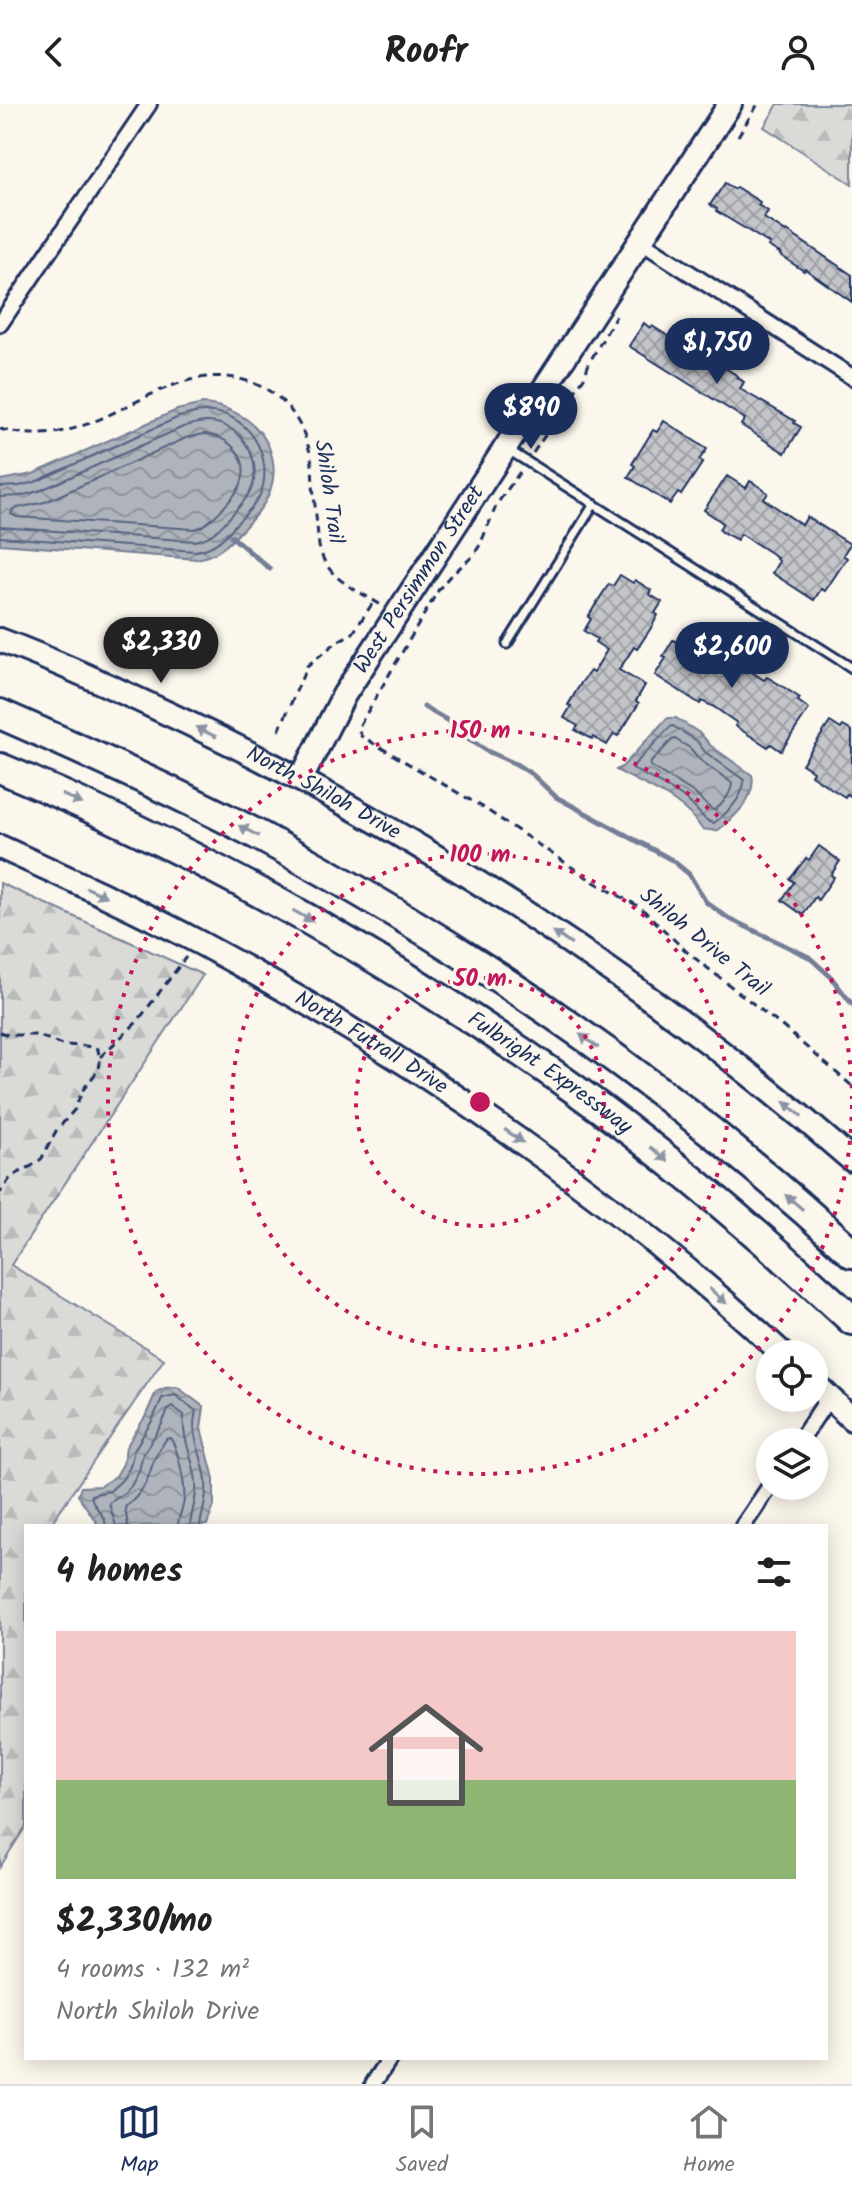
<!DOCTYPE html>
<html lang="en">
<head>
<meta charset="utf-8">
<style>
	body { margin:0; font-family:Kalam,sans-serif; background:#f2f2f2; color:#222; height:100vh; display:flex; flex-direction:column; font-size:30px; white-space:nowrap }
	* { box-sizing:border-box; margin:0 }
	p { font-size:26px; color:#767676 }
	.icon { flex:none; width:44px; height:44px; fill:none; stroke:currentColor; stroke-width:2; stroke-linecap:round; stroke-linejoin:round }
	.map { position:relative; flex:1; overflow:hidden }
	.sheet { position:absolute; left:24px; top:1420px; width:804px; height:536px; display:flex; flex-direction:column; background:#fff; border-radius:0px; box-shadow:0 4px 20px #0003 }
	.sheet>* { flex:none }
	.controls { position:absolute; left:756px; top:1236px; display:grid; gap:16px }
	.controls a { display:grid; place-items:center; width:72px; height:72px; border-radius:50%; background:#fff; box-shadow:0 4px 20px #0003; font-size:40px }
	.price { position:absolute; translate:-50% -68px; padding:0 18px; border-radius:28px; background:#1b2f5e; color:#fff; font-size:26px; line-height:52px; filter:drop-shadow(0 2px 4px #0008) }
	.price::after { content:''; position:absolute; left:50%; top:48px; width:24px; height:18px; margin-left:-12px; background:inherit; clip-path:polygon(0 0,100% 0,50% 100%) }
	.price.active { background:#222; color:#fff }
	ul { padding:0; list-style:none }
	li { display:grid; align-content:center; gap:16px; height:424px; padding:0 32px }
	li+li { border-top:2px solid #e0e0e0 }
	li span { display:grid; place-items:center; height:248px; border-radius:0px; color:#555 }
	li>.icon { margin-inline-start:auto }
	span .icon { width:144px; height:144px; fill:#fffc; stroke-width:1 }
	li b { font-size:34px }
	h2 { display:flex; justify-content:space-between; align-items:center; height:96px; padding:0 32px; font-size:34px }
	header { display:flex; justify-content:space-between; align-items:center; height:104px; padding:0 32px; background:#fff; font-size:36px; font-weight:800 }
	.menu { display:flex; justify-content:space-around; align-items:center; height:112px; border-top:2px solid #e0e0e0; background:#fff; font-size:22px; color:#767676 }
	.menu a { display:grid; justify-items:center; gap:4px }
	.menu .active { color:#1b2f5e }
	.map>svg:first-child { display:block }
</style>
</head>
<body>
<header><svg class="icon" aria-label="back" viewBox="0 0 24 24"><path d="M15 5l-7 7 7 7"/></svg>Roofr<svg class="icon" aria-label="person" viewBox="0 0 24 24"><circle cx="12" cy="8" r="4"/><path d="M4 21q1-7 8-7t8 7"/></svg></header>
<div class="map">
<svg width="852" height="1980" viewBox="0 0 852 1980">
	<defs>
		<pattern id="forest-firs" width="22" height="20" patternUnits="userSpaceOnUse" patternTransform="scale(2)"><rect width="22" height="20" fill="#dadad7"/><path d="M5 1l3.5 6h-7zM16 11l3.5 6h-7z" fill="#babbbb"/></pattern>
		<pattern id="water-waves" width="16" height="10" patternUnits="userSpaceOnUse" patternTransform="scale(2)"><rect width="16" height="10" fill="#afb3bb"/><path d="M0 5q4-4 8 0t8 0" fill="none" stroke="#8e929b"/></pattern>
		<pattern id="building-cross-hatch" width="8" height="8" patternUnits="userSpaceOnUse" patternTransform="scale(2)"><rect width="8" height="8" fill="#c3c5c9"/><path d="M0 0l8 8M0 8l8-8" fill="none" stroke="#9ea0a6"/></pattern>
	</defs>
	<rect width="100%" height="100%" fill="#fbf7ec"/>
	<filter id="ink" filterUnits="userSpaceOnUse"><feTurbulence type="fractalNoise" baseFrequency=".0125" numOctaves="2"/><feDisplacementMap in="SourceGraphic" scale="16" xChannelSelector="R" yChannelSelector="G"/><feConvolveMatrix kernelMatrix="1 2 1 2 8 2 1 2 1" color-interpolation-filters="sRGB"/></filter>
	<g filter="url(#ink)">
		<g fill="url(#forest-firs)" stroke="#7a849a" stroke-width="2">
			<polygon points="778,0 852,0 852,80 764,23"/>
			<polygon points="0,779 203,871 11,1161 164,1255 50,1421 51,1422 26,1422 26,1722 0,1763"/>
		</g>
		<g fill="url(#water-waves)" stroke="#747e96" stroke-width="2">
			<path d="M203,300C249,303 287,342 269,390C263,404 253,414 243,425C228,441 218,451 197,455L0,440V376L33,370L177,306Z"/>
			<path d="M669,614H676L701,630L711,642L752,671C757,694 733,715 717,727L702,725C682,694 646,683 616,666L622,663L666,615Z"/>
			<polygon points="177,1283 204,1303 201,1324 214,1375 214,1402 207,1421 99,1422 78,1391 81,1383 100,1382 116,1372 123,1360 126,1343 145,1313 156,1288 165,1284"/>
		</g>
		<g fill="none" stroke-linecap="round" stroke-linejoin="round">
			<g stroke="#566483" stroke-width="2">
				<path d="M204,330C229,332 251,354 241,380C236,392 213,416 201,423L194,425L17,413L11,410L13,405L45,398L186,334Z"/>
				<path d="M0,383L19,382L35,378L179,313C187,311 196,308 204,308C247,305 276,353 260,391C255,402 245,411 236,420C224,434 215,444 196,447L0,433"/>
				<path d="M0,393L20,392L39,387L183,323C190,321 199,318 207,318C239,318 263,353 252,384C247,395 238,404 230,413C219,425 212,434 195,437L0,423"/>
				<path d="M673,622L697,637L705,648L744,676C744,693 727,709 714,719C704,718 698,706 690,699C673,684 652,676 633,665L634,661L670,623Z"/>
				<path d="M675,635L690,644L700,656L732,679C732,688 723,700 715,706L711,705L693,688L650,662L651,658L672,636Z"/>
				<path d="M106,1422C105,1409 92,1403 91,1391L110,1387L122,1376L130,1363L134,1346L152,1317L162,1294L175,1291L196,1307C189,1332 204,1353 206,1377C208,1394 202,1407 200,1422"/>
				<path d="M116,1422L109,1399L122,1391L131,1382L139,1367L143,1350L161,1322L169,1304L172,1302L184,1311C181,1334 194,1355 196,1378C198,1394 191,1407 190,1422"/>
				<path d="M128,1422L125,1403C142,1390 147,1379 153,1359C155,1351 162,1343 166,1335L170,1334C178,1343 186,1383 184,1396C183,1405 178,1413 178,1422"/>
			</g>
			<g stroke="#747e96" stroke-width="5">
				<polyline points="231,432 270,465"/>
				<polyline points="424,603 450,618 469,635 487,647 516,660 533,671 556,693 672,756 689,770 706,798 728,814 809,853 830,872 852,900"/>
			</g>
		</g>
		<g fill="url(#building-cross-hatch)" stroke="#1b2f5e" stroke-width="2">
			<polygon points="725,79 734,85 736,83 760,98 758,101 768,107 764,114 786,128 787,127 852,171 852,198 805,165 804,167 780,151 781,150 768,142 770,140 716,107 717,105 710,101"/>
			<polygon points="644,219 650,224 652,222 700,252 701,250 709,254 738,272 737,273 744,278 740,285 795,317 794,319 801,323 785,349 741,321 745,315 629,242"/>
			<polygon points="664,317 707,345 699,356 703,358 681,391 678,389 670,400 628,373 635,362 632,360 645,339 653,326 657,328"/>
			<polygon points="727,372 746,384 750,377 754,379 768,389 764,395 802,421 807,413 850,440 843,451 847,454 825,487 821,485 814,496 772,469 779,457 776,455 777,453 741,430 737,436 722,428 719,425 723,419 704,406"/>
			<polygon points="620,471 633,479 635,476 651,486 649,490 662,498 655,509 658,511 651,524 637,545 634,543 619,566 645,581 636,597 639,599 626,620 618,632 614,630 607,641 593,633 592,635 575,626 578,622 564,614 571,602 568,601 581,579 590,567 593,569 607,546 595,538 597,535 584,527 591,515 588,513 601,492 609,480 613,482"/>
			<polygon points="685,525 696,532 698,529 732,550 730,554 764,576 767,573 779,580 800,594 798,597 809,605 781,647 771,640 768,643 735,622 737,619 714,603 702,597 700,600 655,571 666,554 663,552 670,541 673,536 677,538"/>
			<polygon points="830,618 841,625 843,622 852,627 852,693 847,690 845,693 832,685 811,671 813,667 802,660"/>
			<polygon points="819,742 840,757 831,771 834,773 818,796 815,793 803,811 782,796 794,778 790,775 806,754 809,756"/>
		</g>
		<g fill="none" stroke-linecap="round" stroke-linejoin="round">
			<defs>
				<g id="lane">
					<polyline points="507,345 852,564"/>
					<polyline points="507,540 594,400"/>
				</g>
				<g id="street">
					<polyline points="640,137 852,273"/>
					<polyline points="0,220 149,0"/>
					<polyline points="799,1338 829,1293"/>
					<polyline points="743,1422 770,1382"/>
					<polyline points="373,1980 390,1954"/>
				</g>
				<g id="secondary">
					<path id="s1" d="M0,536C64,560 126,590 188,619C427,733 653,882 852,1056"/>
					<path id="s2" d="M301,675L344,591L730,0"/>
					<path id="s3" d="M0,743C68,774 136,805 202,840C412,953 608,1088 783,1250"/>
					<polyline points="814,1279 852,1315"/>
				</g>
				<g id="highway">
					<path d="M0,610C87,648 174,687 258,731C471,845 675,985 852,1149"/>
					<path id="s4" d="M0,664C193,745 377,847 549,967C656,1042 756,1127 852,1216"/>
				</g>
			</defs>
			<use href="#lane" stroke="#1b2f5e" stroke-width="13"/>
			<use href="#street" stroke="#1b2f5e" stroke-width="20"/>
			<use href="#secondary" stroke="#1b2f5e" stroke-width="28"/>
			<use href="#highway" stroke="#1b2f5e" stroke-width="34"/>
			<g stroke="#1b2f5e" stroke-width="3" stroke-dasharray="8 6" stroke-linecap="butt">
				<polyline points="738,32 758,0"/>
				<path d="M0,325C20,330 40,332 60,328C130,314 188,247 262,283C287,295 302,319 309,345C313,356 312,369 313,381C315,401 317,422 319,442C326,475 354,484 381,501"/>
				<polyline points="533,349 584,274 589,259 616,212"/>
				<polyline points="520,368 497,400 480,441 473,452 449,473 439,485 358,624 361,632 484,704 594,778 640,803 687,848 783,923 852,982"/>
				<polyline points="279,627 307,562 338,537 353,529 374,497"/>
				<polyline points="0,928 8,931 37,931 62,941 86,942 98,945 100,959 99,965 82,987 75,1005 56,1027 42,1054 37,1059 11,1073 0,1089"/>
				<polyline points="100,953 137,918 186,853"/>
			</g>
			<use href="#lane" stroke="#fbf7ec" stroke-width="7"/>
			<use href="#street" stroke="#fbf7ec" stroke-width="14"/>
			<use href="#secondary" stroke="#fbf7ec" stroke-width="22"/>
			<use href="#highway" stroke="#fbf7ec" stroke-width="28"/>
		</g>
		<defs><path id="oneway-solid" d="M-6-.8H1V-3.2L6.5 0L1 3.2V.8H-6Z" transform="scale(2)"/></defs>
		<g fill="#8b93a5">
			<use href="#oneway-solid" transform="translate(206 628) rotate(-154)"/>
			<use href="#oneway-solid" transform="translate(72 695) rotate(25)"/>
			<use href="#oneway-solid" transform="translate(249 727) rotate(-153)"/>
			<use href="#oneway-solid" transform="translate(96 788) rotate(25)"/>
			<use href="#oneway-solid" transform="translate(303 812) rotate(29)"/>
			<use href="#oneway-solid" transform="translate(562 834) rotate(-145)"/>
			<use href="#oneway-solid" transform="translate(589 937) rotate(-144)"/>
			<use href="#oneway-solid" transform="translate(793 1005) rotate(-141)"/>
			<use href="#oneway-solid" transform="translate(514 1032) rotate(35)"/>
			<use href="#oneway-solid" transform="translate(659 1050) rotate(39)"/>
			<use href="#oneway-solid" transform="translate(794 1098) rotate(-140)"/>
			<use href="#oneway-solid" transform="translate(718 1192) rotate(41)"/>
		</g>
	</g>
	<g fill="none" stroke="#c2185b" stroke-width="4" stroke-dasharray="4 8">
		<circle cx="480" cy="998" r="124"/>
		<circle cx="480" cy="998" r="248"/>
		<path d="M852 1001A372 372 0 1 1 852 995"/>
	</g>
	<g text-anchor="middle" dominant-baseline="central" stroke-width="7" stroke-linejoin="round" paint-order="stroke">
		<g font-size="22" fill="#1b2f5e" stroke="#fbf7ec">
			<text transform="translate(328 388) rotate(82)">Shiloh Trail</text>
			<text stroke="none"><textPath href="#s2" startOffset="232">West Persimmon Street</textPath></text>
			<text stroke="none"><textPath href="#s1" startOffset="358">North Shiloh Drive</textPath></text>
			<text transform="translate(704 839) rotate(39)">Shiloh Drive Trail</text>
			<text stroke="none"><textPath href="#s3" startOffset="420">North Futrall Drive</textPath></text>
			<text stroke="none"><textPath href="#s4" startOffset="630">Fulbright Expressway</textPath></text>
		</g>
	</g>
	<circle cx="480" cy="998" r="12" fill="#c2185b" stroke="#fbf7ec" stroke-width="4"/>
	<g font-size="24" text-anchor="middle" font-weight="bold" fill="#c2185b" stroke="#fbf7ec" stroke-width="7" stroke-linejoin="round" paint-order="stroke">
		<text x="480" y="634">150 m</text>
		<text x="480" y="758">100 m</text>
		<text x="480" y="882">50 m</text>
	</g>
</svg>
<div class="controls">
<a><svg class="icon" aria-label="locate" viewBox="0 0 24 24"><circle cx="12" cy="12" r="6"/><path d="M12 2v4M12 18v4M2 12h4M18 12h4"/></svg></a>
<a><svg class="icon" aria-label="layers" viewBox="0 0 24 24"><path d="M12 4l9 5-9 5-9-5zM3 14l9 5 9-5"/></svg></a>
</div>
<b class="price" style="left:717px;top:282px">$1,750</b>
<b class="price" style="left:531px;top:347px">$890</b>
<b class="price active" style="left:161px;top:581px">$2,330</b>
<b class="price" style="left:732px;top:586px">$2,600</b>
<section class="sheet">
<h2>4 homes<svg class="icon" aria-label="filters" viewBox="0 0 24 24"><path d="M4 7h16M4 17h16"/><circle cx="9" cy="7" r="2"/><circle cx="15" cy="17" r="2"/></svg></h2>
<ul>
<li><span style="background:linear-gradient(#f6c9c9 60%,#8fb573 0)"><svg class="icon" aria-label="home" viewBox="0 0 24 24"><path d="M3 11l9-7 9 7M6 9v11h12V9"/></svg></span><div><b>$2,330/mo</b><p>4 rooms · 132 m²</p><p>North Shiloh Drive</p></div></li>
</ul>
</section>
</div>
<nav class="menu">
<a class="active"><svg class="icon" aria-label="map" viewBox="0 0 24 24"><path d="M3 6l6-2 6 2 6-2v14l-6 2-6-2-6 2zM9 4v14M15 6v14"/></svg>Map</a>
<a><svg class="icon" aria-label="saved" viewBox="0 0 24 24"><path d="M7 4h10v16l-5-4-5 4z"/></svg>Saved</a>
<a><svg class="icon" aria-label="home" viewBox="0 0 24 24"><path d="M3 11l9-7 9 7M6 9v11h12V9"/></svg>Home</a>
</nav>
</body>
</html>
